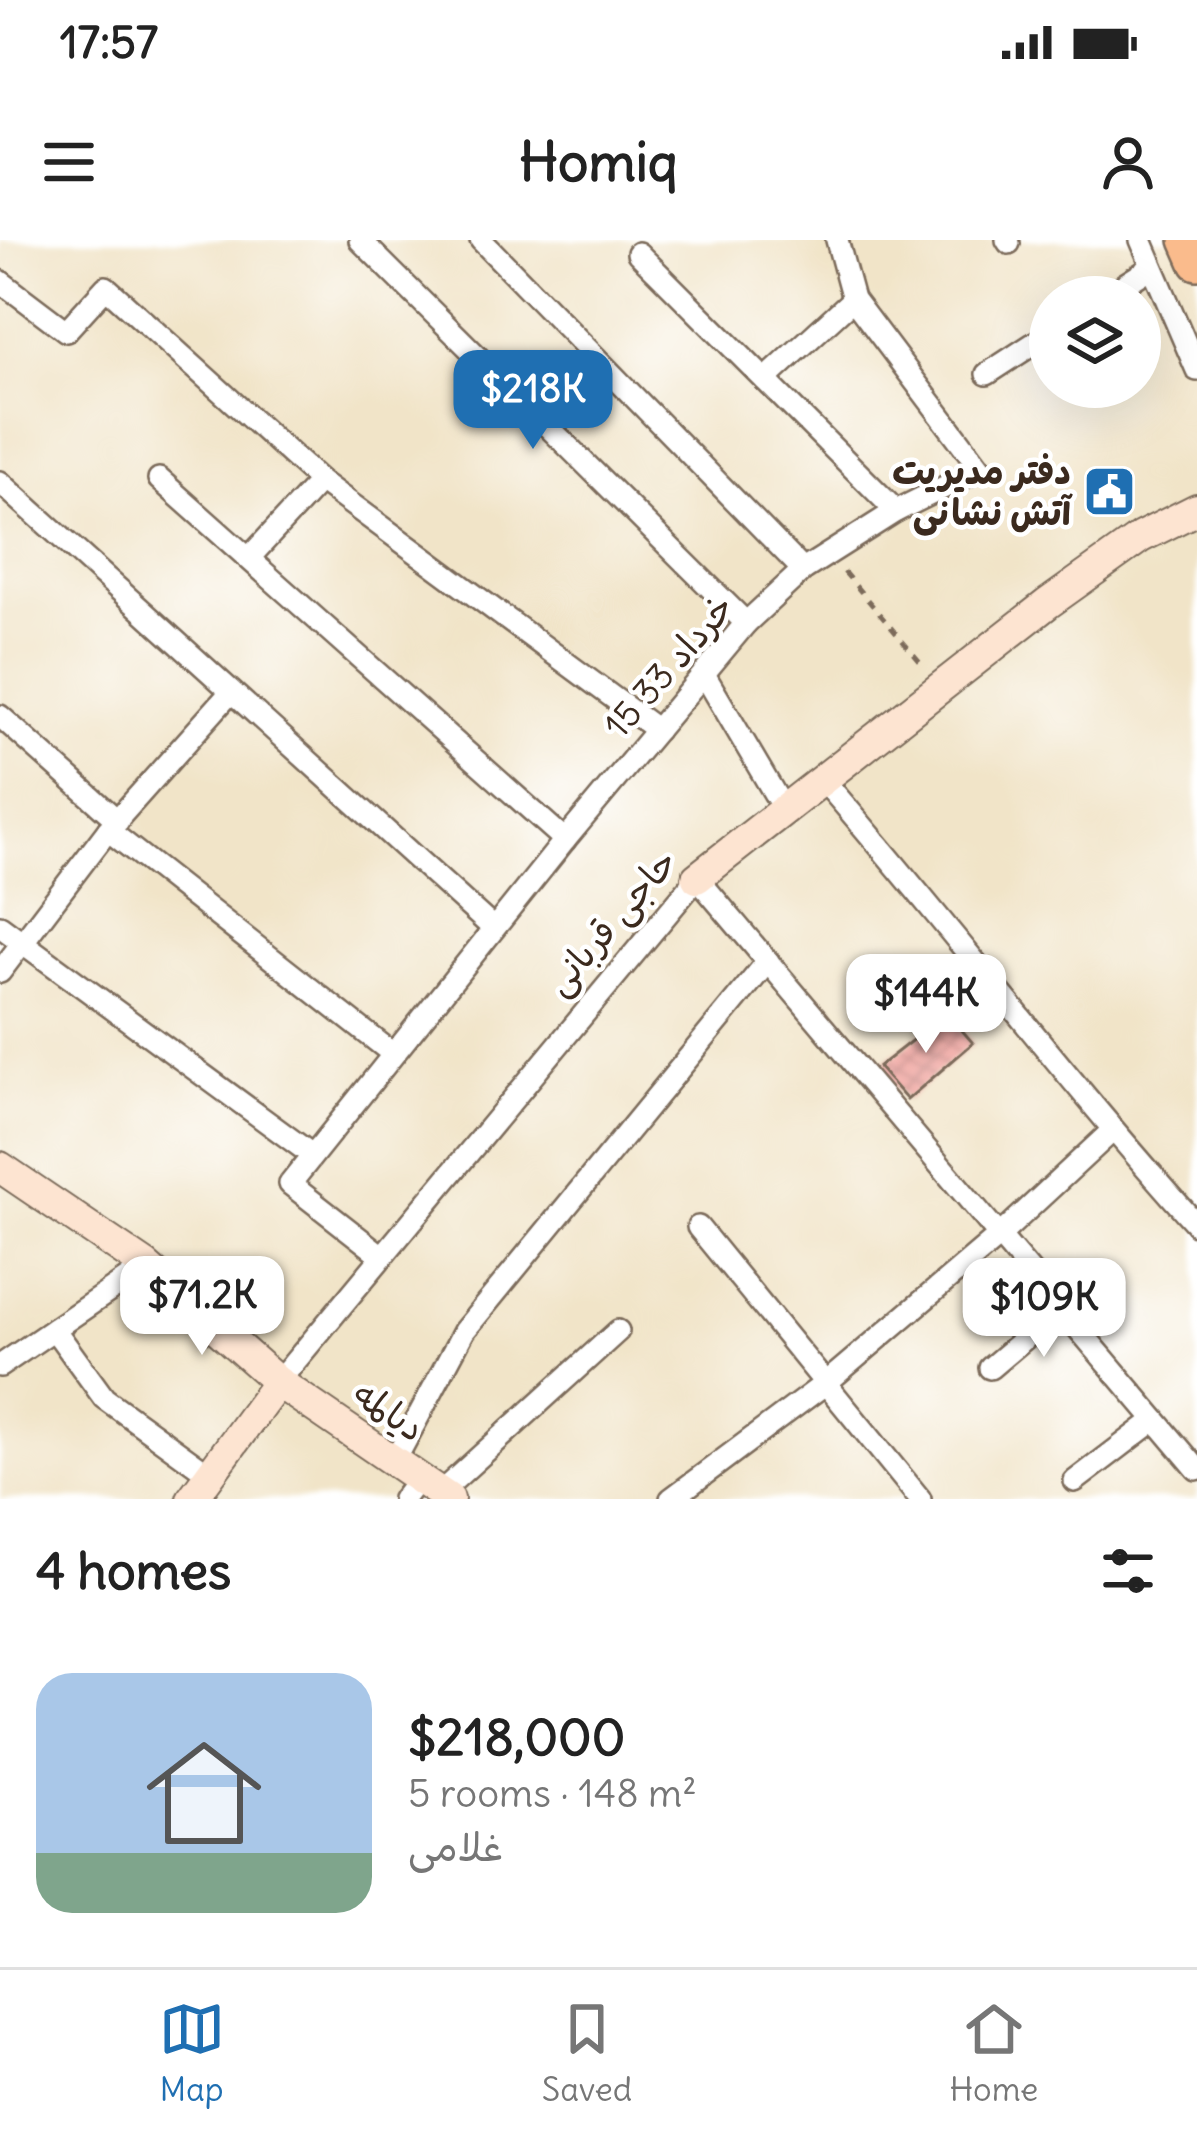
<!DOCTYPE html>
<html lang="en">
<head>
<meta charset="utf-8">
<style>
	body { margin:0; font-family:Delius,"Playpen Sans Arabic",sans-serif; background:#f2f2f2; color:#222; height:100vh; display:flex; flex-direction:column; font-size:45px; white-space:nowrap }
	* { box-sizing:border-box; margin:0 }
	p { font-size:39px; color:#767676 }
	.icon { flex:none; width:66px; height:66px; fill:none; stroke:currentColor; stroke-width:2; stroke-linecap:round; stroke-linejoin:round }
	.map { position:relative; height:1259px; overflow:hidden }
	.details { display:flex; flex-direction:column; background:#fff; flex:1 }
	.details>* { flex:none }
	.fabs { position:absolute; left:1029px; top:36px; display:grid; gap:24px }
	.fabs a { display:grid; place-items:center; width:132px; height:132px; border-radius:50%; background:#fff; box-shadow:0 12px 48px #0002; font-size:60px }
	.price { position:absolute; translate:-50% -102px; padding:0 27px; border-radius:24px; background:#fff; color:#222; font-size:39px; line-height:78px; filter:drop-shadow(0 3px 6px #0008) }
	.price::after { content:''; position:absolute; left:50%; top:72px; width:36px; height:27px; margin-left:-18px; background:inherit; clip-path:polygon(0 0,100% 0,50% 100%) }
	.price.selected { background:#1f6fb2; color:#fff }
	ul { padding:0; list-style:none }
	li { display:flex; align-items:center; gap:36px; height:300px; padding:0 36px }
	li span { display:grid; place-items:center; flex:none; width:336px; height:240px; border-radius:36px; color:#555 }
	li>.icon { margin-inline-start:auto }
	span .icon { width:144px; height:144px; fill:#fffc; stroke-width:1 }
	li b { font-size:51px }
	h2 { display:flex; justify-content:space-between; align-items:center; height:144px; padding:0 36px; font-size:51px }
	.status { display:flex; justify-content:space-between; align-items:center; height:84px; padding:0 60px; background:#fff; direction:ltr }
	.status svg { height:33px; fill:currentColor }
	header { display:flex; justify-content:space-between; align-items:center; height:156px; padding:0 36px; background:#fff; font-size:54px; font-weight:700 }
	.tabs { display:flex; justify-content:space-around; align-items:center; height:168px; border-top:3px solid #e0e0e0; background:#fff; font-size:33px; color:#767676 }
	.tabs a { display:grid; justify-items:center; gap:6px }
	.tabs .selected { color:#1f6fb2 }
	.map>svg:first-child { display:block }
</style>
</head>
<body>
<div class="status"><b>17:57</b><svg viewBox="0 0 49 12"><path d="M0 12V9h3v3zM5 12V6h3v6zM10 12V3h3v9zM15 12V0h3v12zM26 1h20v11H26zM47 4h2v5h-2z"/></svg></div>
<header><svg class="icon" aria-label="menu" viewBox="0 0 24 24"><path d="M4 6h16M4 12h16M4 18h16"/></svg>Homiq<svg class="icon" aria-label="person" viewBox="0 0 24 24"><circle cx="12" cy="8" r="4"/><path d="M4 21q1-7 8-7t8 7"/></svg></header>
<div class="map">
<svg width="1197" height="1259" viewBox="0 0 1197 1259">
	<defs>
		<pattern id="building-cross-hatch" width="8" height="8" patternUnits="userSpaceOnUse" patternTransform="scale(3)"><rect width="8" height="8" fill="#ee9c96"/><path d="M0 0l8 8M0 8l8-8" fill="none" stroke="#c27f7a"/></pattern>
	</defs>
	<rect width="100%" height="100%" fill="#fff"/>
	<filter id="ink" filterUnits="userSpaceOnUse"><feTurbulence type="fractalNoise" baseFrequency=".00833" numOctaves="2"/><feDisplacementMap in="SourceGraphic" scale="24" xChannelSelector="R" yChannelSelector="G"/><feConvolveMatrix kernelMatrix="1 2 1 2 8 2 1 2 1" color-interpolation-filters="sRGB"/></filter>
	<filter id="wash" filterUnits="userSpaceOnUse"><feTurbulence type="fractalNoise" baseFrequency=".004" numOctaves="4" result="noise"/><feDisplacementMap in="SourceGraphic" scale="48" xChannelSelector="R" yChannelSelector="G"/><feGaussianBlur stdDeviation="2.7" result="paint"/><feColorMatrix in="noise" values="0 0 0 0 0 0 0 0 0 0 0 0 0 0 0 0 0 1.4 0 .05"/><feComposite in="paint" operator="in"/></filter>
	<g filter="url(#wash)">
		<rect width="100%" height="100%" fill="#f1e4c8"/>
		<g id="blocks">
			<polygon fill="url(#building-cross-hatch)" points="947,773 973,803 907,860 878,827"/>
		</g>
	</g>
	<g filter="url(#ink)">
		<use href="#blocks" fill-opacity="0" stroke="#7b6b5a" stroke-width="3"/>
		<g fill="none" stroke-linecap="round" stroke-linejoin="round">
			<defs>
				<g id="minor">
					<polyline points="360,0 746,383"/>
					<polyline points="481,0 803,330"/>
					<polyline points="1007,0 1009,3"/>
					<polyline points="1141,0 1197,130"/>
					<polyline points="638,13 896,271"/>
					<polyline points="0,41 66,91 106,47 320,241 657,490"/>
					<polyline points="1105,57 1152,27"/>
					<polyline points="987,134 1050,93"/>
					<polyline points="765,140 853,59"/>
					<polyline points="159,239 565,600"/>
					<polyline points="0,242 493,688"/>
					<polyline points="249,318 320,241"/>
					<polyline points="704,434 783,568"/>
					<polyline points="0,476 118,581"/>
					<path d="M823,540C950,686 1067,841 1197,985"/>
					<polyline points="108,590 392,813"/>
					<polyline points="0,686 312,915"/>
					<polyline points="0,732 108,590 231,452"/>
					<polyline points="698,987 920,1259"/>
					<polyline points="382,1016 290,944 565,600 746,383 803,330 896,271 981,229 853,59 837,0"/>
					<polyline points="54,1089 104,1158 210,1235"/>
					<polyline points="0,1126 146,1026"/>
					<polyline points="990,1128 1061,1068"/>
					<polyline points="278,1142 697,638 1197,1229"/>
					<polyline points="394,1222 464,1091 768,721"/>
					<polyline points="1075,1241 1155,1180"/>
					<polyline points="442,1251 618,1091"/>
					<polyline points="403,1259 419,1238"/>
					<polyline points="671,1259 826,1143 999,996 1112,891"/>
				</g>
				<g id="secondary">
					<polyline points="697,638 1047,364 1141,297 1197,269"/>
					<polyline points="0,927 146,1026 278,1142 449,1259"/>
					<polyline points="192,1259 278,1142"/>
				</g>
				<polyline id="primary" points="1187,0 1197,23"/>
			</defs>
			<use href="#minor" stroke="#7b6b5a" stroke-width="26"/>
			<use href="#secondary" stroke="#7b6b5a" stroke-width="34"/>
			<use href="#primary" stroke="#7b6b5a" stroke-width="38"/>
			<polyline stroke="#7b6b5a" stroke-width="4.5" stroke-dasharray="9 9" stroke-linecap="butt" points="844,332 922,424"/>
			<use href="#minor" stroke="#fff" stroke-width="21"/>
			<use href="#secondary" stroke="#fde4d1" stroke-width="30"/>
			<use href="#primary" stroke="#fabb8c" stroke-width="33"/>
		</g>
	</g>
	<defs>
		<symbol id="civic-square" viewBox="-11 -11 22 22"><rect x="-9" y="-9" width="18" height="18" rx="4" fill="#1f6fb2" stroke="#fff"/><path d="M-.6-6.5H3V-4.5H.6V-3L4-1V1h2V6H-6V1h2V-1L-.6-3ZM-1.2 2.5V6h2.4V2.5Z" fill="#fff"/></symbol>
	</defs>
	<g fill-rule="evenodd">
		<use href="#civic-square" x="1080" y="222" width="59" height="59"/>
	</g>
	<g text-anchor="middle" dominant-baseline="central" stroke-width="9" stroke-linejoin="round" paint-order="stroke">
		<g font-size="36" font-weight="bold" fill="#3b2a1e" stroke="#fff" text-anchor="end">
			<text x="1071" y="231">دفتر مدیریت<tspan x="1071" dy="41">آتش نشانی</tspan></text>
		</g>
		<g font-size="36" fill="#3b2a1e" stroke="#fff">
			<text transform="translate(669 426) rotate(-49)">15 خرداد 33</text>
			<text transform="translate(611 682) rotate(-49)">حاجی قربانی</text>
			<text transform="translate(389 1171) rotate(34)">دیالمه</text>
		</g>
	</g>
</svg>
<div class="fabs">
<a><svg class="icon" aria-label="layers" viewBox="0 0 24 24"><path d="M12 4l9 5-9 5-9-5zM3 14l9 5 9-5"/></svg></a>
</div>
<b class="price selected" style="left:533px;top:212px">$218K</b>
<b class="price" style="left:926px;top:816px">$144K</b>
<b class="price" style="left:202px;top:1118px">$71.2K</b>
<b class="price" style="left:1044px;top:1120px">$109K</b>
</div>
<section class="details">
<h2>4 homes<svg class="icon" aria-label="filters" viewBox="0 0 24 24"><path d="M4 7h16M4 17h16"/><circle cx="9" cy="7" r="2"/><circle cx="15" cy="17" r="2"/></svg></h2>
<ul>
<li><span style="background:linear-gradient(#a9c7e8 75%,#7fa58c 0)"><svg class="icon" aria-label="home" viewBox="0 0 24 24"><path d="M3 11l9-7 9 7M6 9v11h12V9"/></svg></span><div><b>$218,000</b><p>5 rooms · 148 m²</p><p>غلامی</p></div></li>
</ul>
</section>
<nav class="tabs">
<a class="selected"><svg class="icon" aria-label="map" viewBox="0 0 24 24"><path d="M3 6l6-2 6 2 6-2v14l-6 2-6-2-6 2zM9 4v14M15 6v14"/></svg>Map</a>
<a><svg class="icon" aria-label="saved" viewBox="0 0 24 24"><path d="M7 4h10v16l-5-4-5 4z"/></svg>Saved</a>
<a><svg class="icon" aria-label="home" viewBox="0 0 24 24"><path d="M3 11l9-7 9 7M6 9v11h12V9"/></svg>Home</a>
</nav>
</body>
</html>
